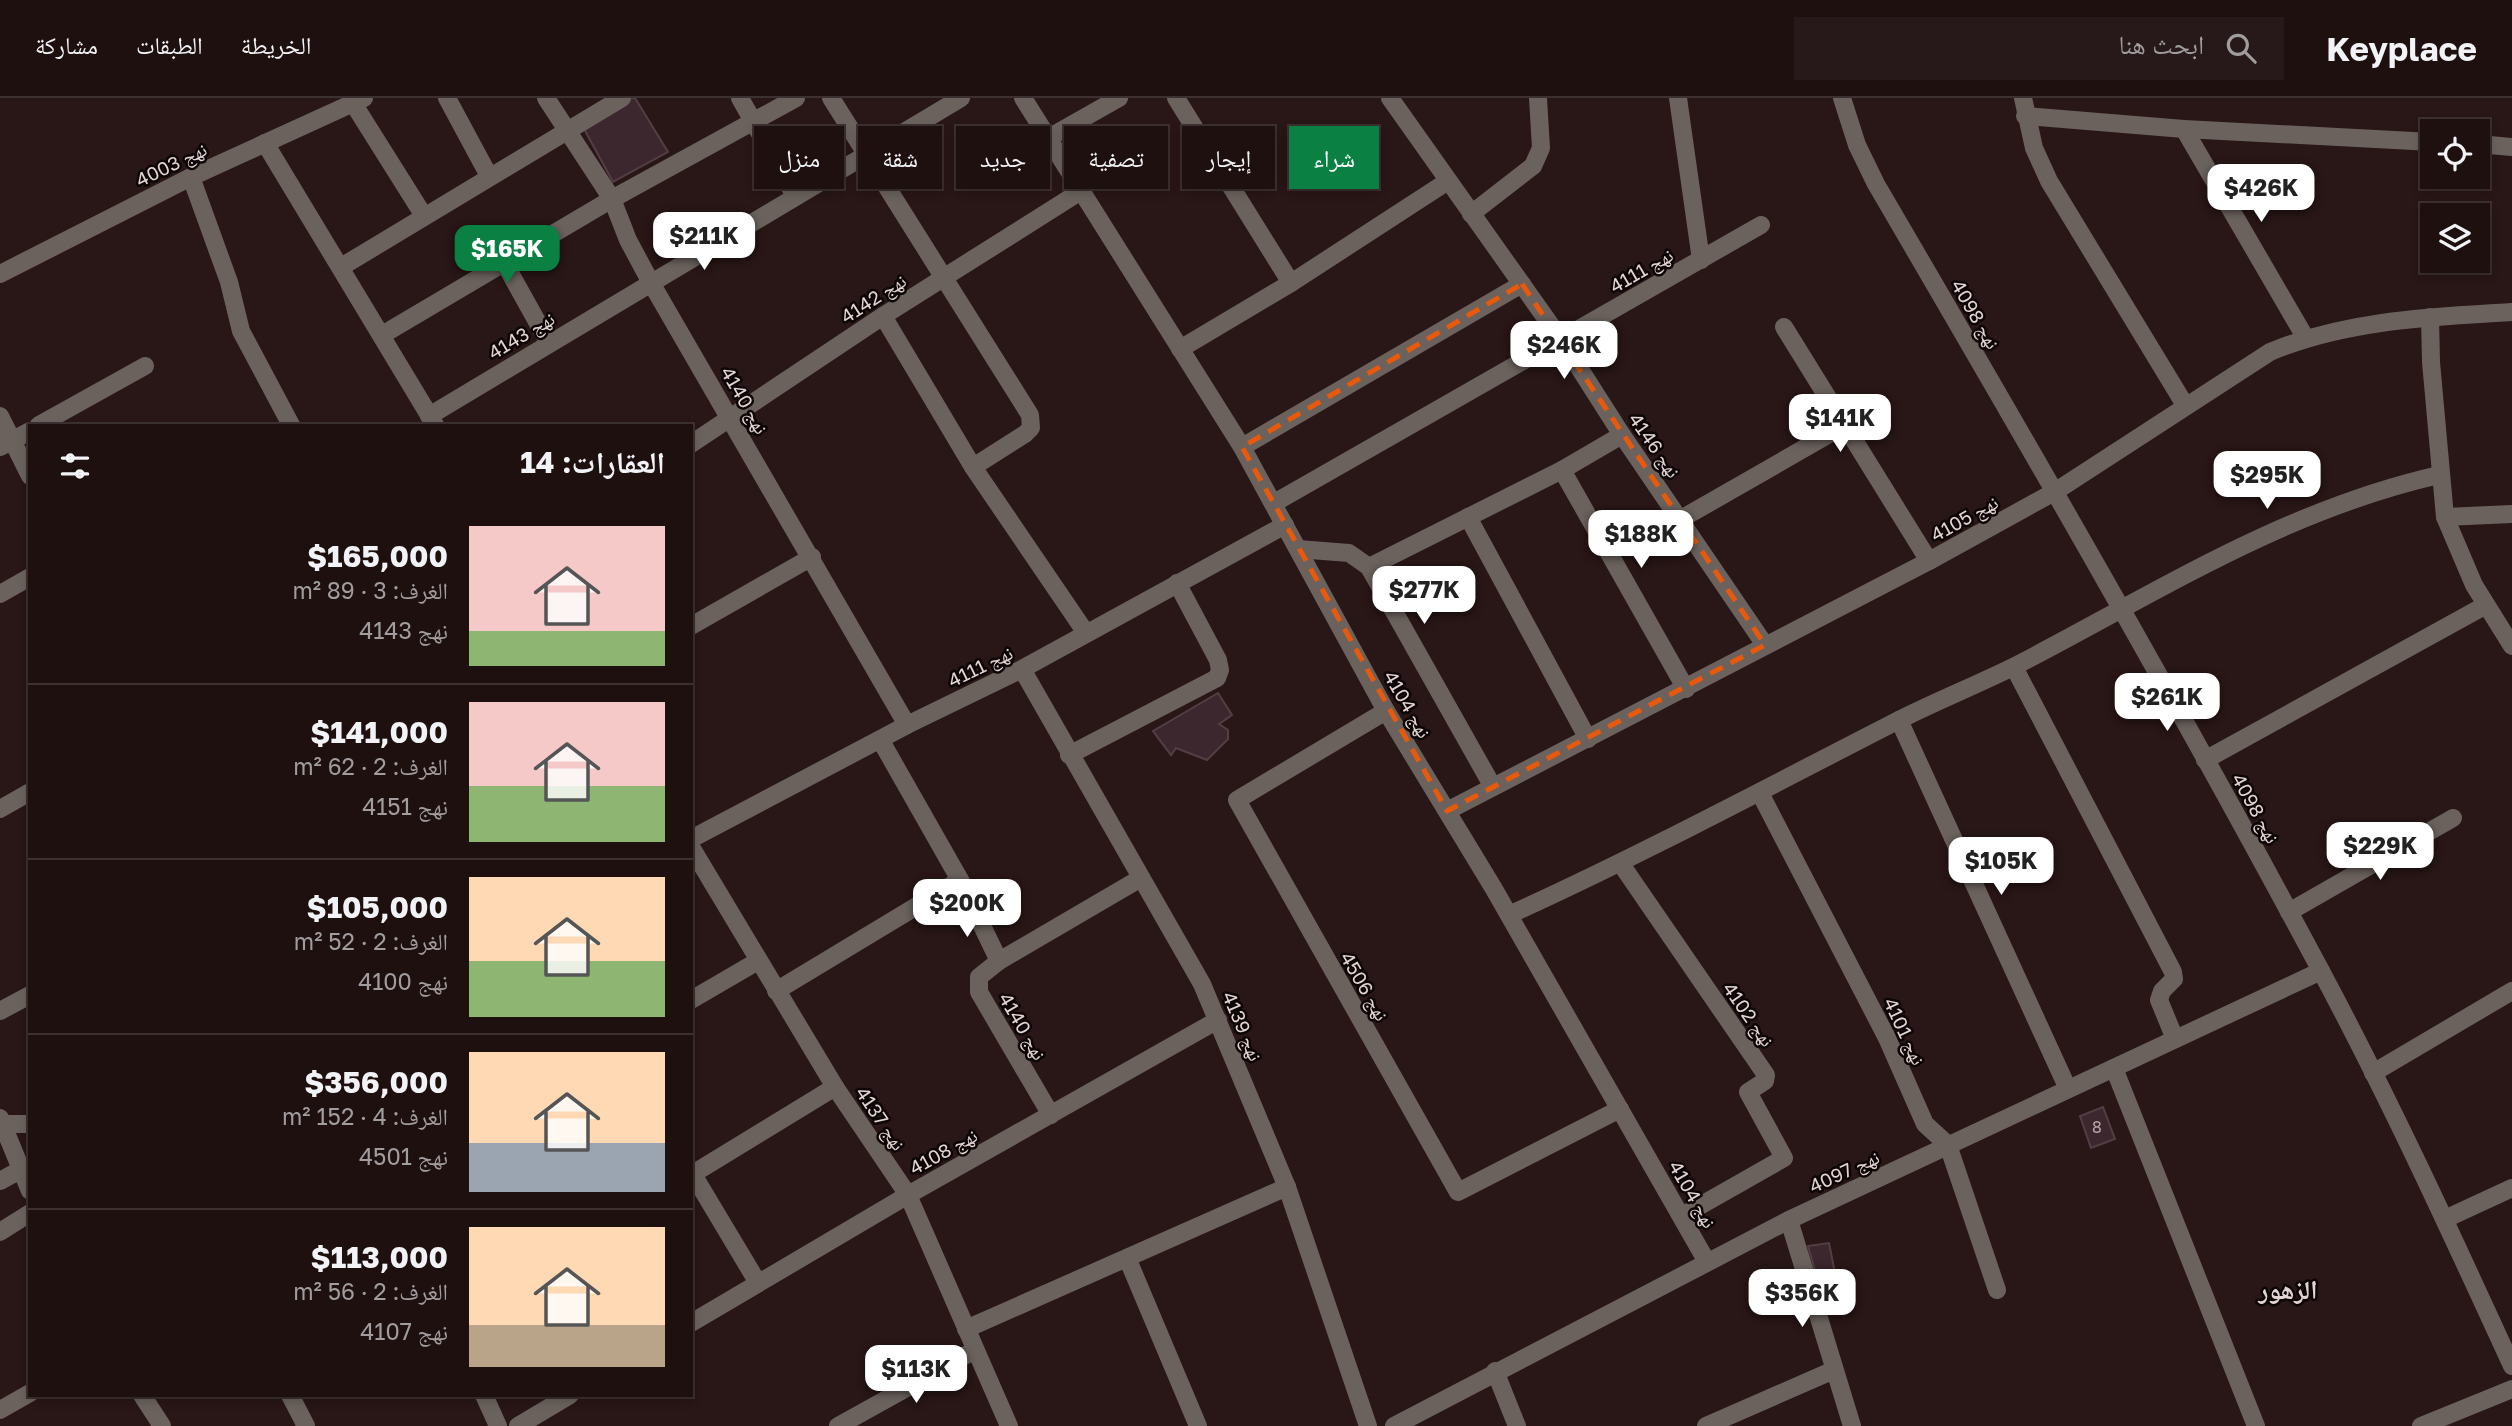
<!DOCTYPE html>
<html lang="ar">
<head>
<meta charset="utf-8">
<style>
	body { margin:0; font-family:"Golos Text","Noto Naskh Arabic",sans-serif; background:#271919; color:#f1f3f6; direction:rtl; height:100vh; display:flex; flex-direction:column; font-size:26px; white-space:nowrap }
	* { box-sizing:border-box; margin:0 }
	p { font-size:23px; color:#a19d9f }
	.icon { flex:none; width:38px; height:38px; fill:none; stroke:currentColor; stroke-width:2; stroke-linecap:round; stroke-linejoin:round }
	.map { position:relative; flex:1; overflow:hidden; direction:ltr }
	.details { position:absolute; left:28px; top:326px; width:665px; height:973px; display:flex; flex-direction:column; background:#1f1010; border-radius:0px; box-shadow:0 4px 10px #0003,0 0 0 2px #3c3030; direction:rtl }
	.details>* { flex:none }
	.guide { position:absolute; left:714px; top:28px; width:665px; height:63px; direction:rtl; display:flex; gap:14px }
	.controls { position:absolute; left:2420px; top:21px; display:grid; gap:14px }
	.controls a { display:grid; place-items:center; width:70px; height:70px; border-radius:0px; background:#1f1010; box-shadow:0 4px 10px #0003,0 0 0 2px #3c3030; font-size:35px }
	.price { position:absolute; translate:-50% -60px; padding:0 16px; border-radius:14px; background:#fff; color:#222; font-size:23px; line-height:46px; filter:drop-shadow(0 2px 4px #0008) }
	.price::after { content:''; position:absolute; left:50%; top:42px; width:21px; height:16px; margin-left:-10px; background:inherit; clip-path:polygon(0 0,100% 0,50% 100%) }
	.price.selected { background:#0b8043; color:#fff }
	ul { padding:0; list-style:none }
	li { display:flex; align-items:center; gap:21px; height:175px; padding:0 28px }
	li+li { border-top:2px solid #3c3030 }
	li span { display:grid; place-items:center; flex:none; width:196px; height:140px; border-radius:0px; color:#555 }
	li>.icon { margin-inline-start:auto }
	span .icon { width:84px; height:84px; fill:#fffc; stroke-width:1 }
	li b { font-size:30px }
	h2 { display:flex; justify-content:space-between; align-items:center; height:84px; padding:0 28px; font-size:30px }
	.pill { padding:0 24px; border-radius:0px; background:#1f1010; box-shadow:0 4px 10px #0003,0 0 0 2px #3c3030; font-size:24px; line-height:63px }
	.pill.selected { background:#0b8043; color:#fff }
	header { display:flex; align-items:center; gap:42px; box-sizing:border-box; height:98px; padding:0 35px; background:#1f1010; border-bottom:2px solid #3c3030 }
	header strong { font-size:33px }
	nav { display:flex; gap:38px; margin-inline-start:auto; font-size:24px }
	.search { width:490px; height:63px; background:#271919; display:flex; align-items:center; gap:18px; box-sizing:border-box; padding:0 24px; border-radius:0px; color:#a19d9f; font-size:26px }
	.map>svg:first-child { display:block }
</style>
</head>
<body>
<header>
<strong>Keyplace</strong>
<div class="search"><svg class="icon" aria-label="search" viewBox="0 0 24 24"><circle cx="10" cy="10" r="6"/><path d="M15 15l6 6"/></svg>ابحث هنا</div>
<nav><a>الخريطة</a><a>الطبقات</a><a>مشاركة</a></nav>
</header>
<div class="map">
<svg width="2512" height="1328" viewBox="0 0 2512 1328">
	<rect width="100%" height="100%" fill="#291616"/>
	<g fill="#3b272d" stroke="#543e45" stroke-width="2">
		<polygon points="631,0 635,0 668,54 613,84 583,29"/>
		<polygon points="1218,595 1232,617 1219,626 1228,632 1228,641 1207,662 1176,650 1171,657 1153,633"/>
		<polygon points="2103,1009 2115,1041 2091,1050 2080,1018"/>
		<polygon points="1829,1145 1835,1175 1817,1180 1808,1148"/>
	</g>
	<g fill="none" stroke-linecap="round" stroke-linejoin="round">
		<g stroke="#6b625d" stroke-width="18">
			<polyline points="447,0 489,78"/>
			<polyline points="546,0 612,101 628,142 650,183 907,627"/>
			<polyline points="740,0 795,98"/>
			<polyline points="831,0 1030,317 1031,330 1025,336 973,369"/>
			<polyline points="1023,0 1242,349 1386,613 1494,791 1707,1164"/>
			<polyline points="1176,0 1291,185"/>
			<polyline points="1390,0 1562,243 1622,337 1765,547"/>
			<polyline points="1678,0 1701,162"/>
			<path d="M1842,0L1857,47L1876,86C2028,346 2179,607 2321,873C2390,1002 2451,1135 2512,1268"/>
			<polyline points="2023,0 2034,50 2049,83 2185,307"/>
			<polyline points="353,5 424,118"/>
			<polyline points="2025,18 2184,31 2432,44"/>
			<polyline points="2184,31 2305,239"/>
			<polyline points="1050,39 1119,0"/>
			<polyline points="265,45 435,327"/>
			<polyline points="2478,46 2512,49"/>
			<polyline points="191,79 229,184 241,233 291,327"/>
			<polyline points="1471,116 1533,68 1541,50 1538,0"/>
			<polyline points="505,166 549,245"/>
			<polyline points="341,169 622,0"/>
			<polyline points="0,176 191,79 364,0"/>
			<polyline points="883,218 973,369 1086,535"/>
			<polyline points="2430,219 2431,264 2445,419 2474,487 2512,548"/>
			<polyline points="1784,229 1929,463"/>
			<polyline points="382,237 612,101 796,0"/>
			<polyline points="1180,251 1291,185 1448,83"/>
			<polyline points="0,318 30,378"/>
			<polyline points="429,318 961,0"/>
			<polyline points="39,327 145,268"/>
			<polyline points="691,346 883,218 1081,93"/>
			<polyline points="0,349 30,333"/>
			<polyline points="1242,349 1522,186"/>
			<polyline points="1562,372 1686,591"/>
			<polyline points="1274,405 1761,127"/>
			<polyline points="1468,419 1588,641"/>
			<polyline points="2445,419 2512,416"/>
			<polyline points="1681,421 1845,327"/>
			<polyline points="1298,451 1349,455 1369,469 1493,689"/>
			<polyline points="1369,469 1562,372 1622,337"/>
			<polyline points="0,496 30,479"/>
			<polyline points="691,528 812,459"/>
			<polyline points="2014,569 2173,874 2174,881 2162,893 2159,902 2175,941"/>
			<polyline points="1022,571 1202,886 1287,1089 1368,1328"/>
			<polyline points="1386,613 1237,702 1458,1094 1620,1011"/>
			<polyline points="1899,622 2068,991"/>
			<polyline points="881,643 960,782 999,863 979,879 979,894 1051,1017"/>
			<polyline points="1069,657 1217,580 1220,572 1218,562 1177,485"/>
			<polyline points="2205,662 2486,507"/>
			<polyline points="1760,695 1887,940 1925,1026 1948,1047 1997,1192"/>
			<polyline points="0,711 30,694"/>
			<path d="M1447,713L1929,463L2056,393L2270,254C2346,222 2431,219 2512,214"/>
			<polyline points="691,741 907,627 1022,571 1285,427"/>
			<polyline points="691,749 835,989 908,1097 1009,1328"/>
			<polyline points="1621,766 1766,977 1765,983 1748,994 1784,1060 1682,1118"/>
			<polyline points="2289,814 2453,720"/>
			<path d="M1509,817C1641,757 1768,689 1897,623C1936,603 1977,587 2017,567C2156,495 2284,412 2439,377"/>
			<polyline points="999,863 1141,780"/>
			<polyline points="776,893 960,782"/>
			<polyline points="691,902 758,863"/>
			<polyline points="0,913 30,897"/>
			<polyline points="2114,970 2256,1328"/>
			<polyline points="2373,975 2512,893"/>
			<polyline points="0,1020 30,1093"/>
			<polyline points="3,1026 30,1026"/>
			<polyline points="691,1073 758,1185"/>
			<polyline points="691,1077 835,989"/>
			<polyline points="0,1083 20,1072"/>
			<polyline points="2445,1121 2512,1090"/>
			<polyline points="1789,1122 1852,1328"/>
			<polyline points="0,1134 30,1115"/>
			<polyline points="1128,1162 1198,1328"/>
			<polyline points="691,1225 908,1097 1218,922"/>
			<polyline points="966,1231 1287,1089"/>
			<polyline points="1495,1273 1517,1328"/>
			<polyline points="142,1297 162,1328"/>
			<polyline points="290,1297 306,1328"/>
			<polyline points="484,1297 498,1328"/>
			<polyline points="0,1312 30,1295"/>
			<polyline points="518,1328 570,1297"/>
			<polyline points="838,1328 975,1252"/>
			<polyline points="1394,1328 1789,1122 2321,873"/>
			<polyline points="1706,1328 1834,1272"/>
			<polyline points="2421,1328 2512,1291"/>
		</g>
	</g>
	<path fill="none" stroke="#e8590c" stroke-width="5" stroke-dasharray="14 9" stroke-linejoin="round" d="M1522,186L1765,547L1447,713L1242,349Z"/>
	<g text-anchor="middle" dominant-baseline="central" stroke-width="5" stroke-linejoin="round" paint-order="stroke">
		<g font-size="16" fill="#b9a9aa">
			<text x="2097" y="1029">8</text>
		</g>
		<g font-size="19" fill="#e3d4d3" stroke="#0c0505">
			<text transform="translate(171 66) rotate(-26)">نهج 4003</text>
			<text transform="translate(1641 172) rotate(-30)">نهج 4111</text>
			<text transform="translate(873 200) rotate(-33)">نهج 4142</text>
			<text transform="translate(1976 216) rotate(60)">نهج 4098</text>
			<text transform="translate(521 237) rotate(-31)">نهج 4143</text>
			<text transform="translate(745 302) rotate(60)">نهج 4140</text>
			<text transform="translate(1655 347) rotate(55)">نهج 4146</text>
			<text transform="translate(1964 420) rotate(-29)">نهج 4105</text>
			<text transform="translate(980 568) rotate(-26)">نهج 4111</text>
			<text transform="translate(1408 606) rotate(60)">نهج 4104</text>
			<text transform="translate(2256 710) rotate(61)">نهج 4098</text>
			<text transform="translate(1365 888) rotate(60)">نهج 4506</text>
			<text transform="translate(1749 916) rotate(55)">نهج 4102</text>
			<text transform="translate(1023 928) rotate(60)">نهج 4140</text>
			<text transform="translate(1243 928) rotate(67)">نهج 4139</text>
			<text transform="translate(1905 933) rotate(65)">نهج 4101</text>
			<text transform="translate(881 1020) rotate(56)">نهج 4137</text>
			<text transform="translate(943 1053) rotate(-29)">نهج 4108</text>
			<text transform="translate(1844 1073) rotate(-25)">نهج 4097</text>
			<text transform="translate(1693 1096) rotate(60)">نهج 4104</text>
		</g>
		<g font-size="26" font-weight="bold" fill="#e3d4d3" stroke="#0c0505">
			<text x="2288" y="1191">الزهور</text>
		</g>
	</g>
</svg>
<div class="controls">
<a><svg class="icon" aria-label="locate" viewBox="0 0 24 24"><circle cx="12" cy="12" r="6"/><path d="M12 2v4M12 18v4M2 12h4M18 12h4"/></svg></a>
<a><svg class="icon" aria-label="layers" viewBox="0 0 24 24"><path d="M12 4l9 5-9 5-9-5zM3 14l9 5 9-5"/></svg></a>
</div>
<b class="price" style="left:2261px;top:126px">$426K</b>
<b class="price" style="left:704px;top:174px">$211K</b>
<b class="price selected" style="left:507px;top:187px">$165K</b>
<b class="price" style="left:1564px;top:283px">$246K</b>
<b class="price" style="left:1840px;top:356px">$141K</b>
<b class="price" style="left:2267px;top:413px">$295K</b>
<b class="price" style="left:1641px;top:472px">$188K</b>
<b class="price" style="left:1424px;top:528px">$277K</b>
<b class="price" style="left:2167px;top:635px">$261K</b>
<b class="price" style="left:2380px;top:784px">$229K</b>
<b class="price" style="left:2001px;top:799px">$105K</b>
<b class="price" style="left:967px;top:841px">$200K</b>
<b class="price" style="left:1802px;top:1231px">$356K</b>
<b class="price" style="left:916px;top:1307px">$113K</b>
<div class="guide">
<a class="pill selected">شراء</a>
<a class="pill">إيجار</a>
<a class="pill">تصفية</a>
<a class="pill">جديد</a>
<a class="pill">شقة</a>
<a class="pill">منزل</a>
</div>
<section class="details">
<h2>العقارات: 14<svg class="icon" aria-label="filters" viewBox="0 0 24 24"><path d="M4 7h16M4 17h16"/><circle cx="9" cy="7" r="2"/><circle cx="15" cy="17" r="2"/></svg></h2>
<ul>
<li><span style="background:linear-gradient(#f6c9c9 75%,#8fb573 0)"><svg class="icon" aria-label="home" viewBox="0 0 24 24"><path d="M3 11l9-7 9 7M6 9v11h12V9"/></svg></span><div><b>$165,000</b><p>الغرف: 3 · 89 m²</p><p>نهج 4143</p></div></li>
<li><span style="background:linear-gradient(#f6c9c9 60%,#8fb573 0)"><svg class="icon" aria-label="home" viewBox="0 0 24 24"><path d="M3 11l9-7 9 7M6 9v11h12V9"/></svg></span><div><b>$141,000</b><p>الغرف: 2 · 62 m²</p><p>نهج 4151</p></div></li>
<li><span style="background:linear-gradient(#ffd9b3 60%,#8fb573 0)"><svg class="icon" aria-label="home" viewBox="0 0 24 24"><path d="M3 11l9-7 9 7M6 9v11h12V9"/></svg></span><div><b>$105,000</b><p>الغرف: 2 · 52 m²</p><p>نهج 4100</p></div></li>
<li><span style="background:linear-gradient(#ffd9b3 65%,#9aa5b1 0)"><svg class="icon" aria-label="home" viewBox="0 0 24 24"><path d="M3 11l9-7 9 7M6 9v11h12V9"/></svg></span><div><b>$356,000</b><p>الغرف: 4 · 152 m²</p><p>نهج 4501</p></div></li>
<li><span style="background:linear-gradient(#ffd9b3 70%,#b9a48a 0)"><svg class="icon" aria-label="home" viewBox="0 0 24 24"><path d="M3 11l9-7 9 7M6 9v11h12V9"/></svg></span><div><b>$113,000</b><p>الغرف: 2 · 56 m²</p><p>نهج 4107</p></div></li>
</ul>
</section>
</div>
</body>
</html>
